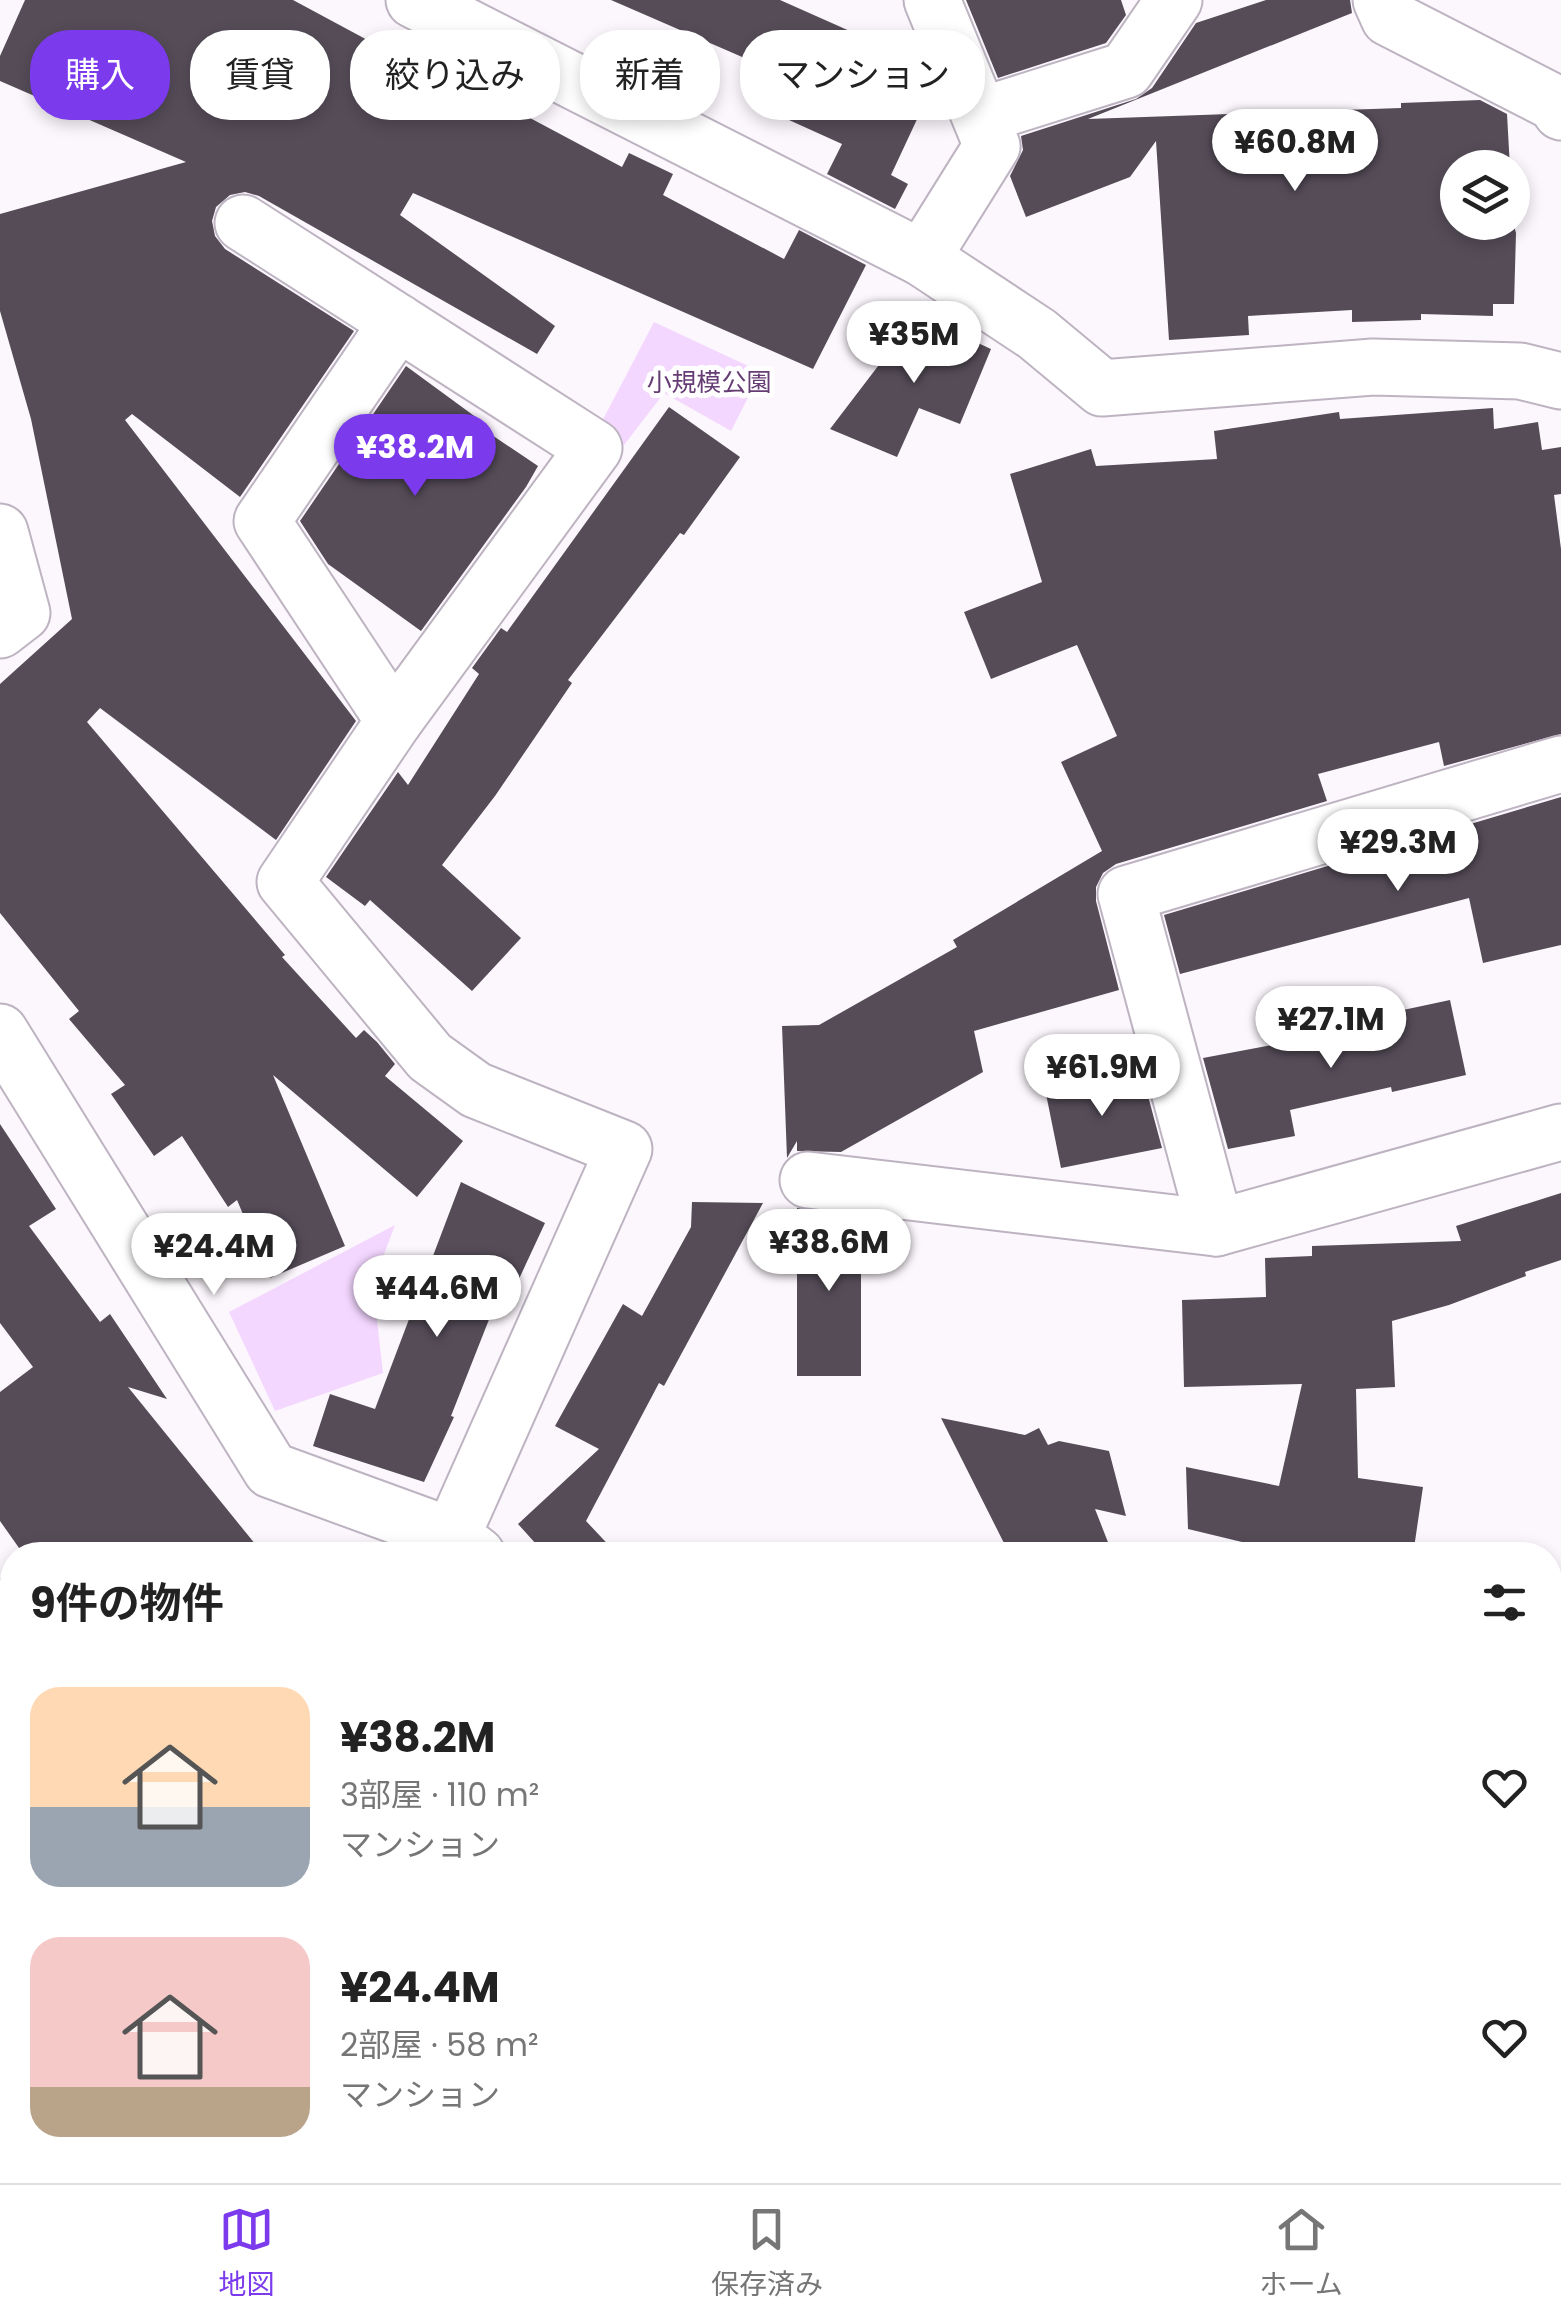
<!DOCTYPE html>
<html lang="ja">
<head>
<meta charset="utf-8">
<style>
	body { margin:0; font-family:Poppins,"Noto Sans JP",sans-serif; background:#f2f2f2; color:#222; height:100vh; display:flex; flex-direction:column; font-size:38px; white-space:nowrap }
	* { box-sizing:border-box; margin:0 }
	p { font-size:32px; color:#767676 }
	.icon { flex:none; width:55px; height:55px; fill:none; stroke:currentColor; stroke-width:2; stroke-linecap:round; stroke-linejoin:round }
	.map { position:relative; flex:1; overflow:hidden }
	.drawer { position:absolute; left:0px; top:1542px; width:1562px; height:642px; display:flex; flex-direction:column; background:#fff; border-radius:40px 40px 0 0; box-shadow:0 5px 15px #0003 }
	.drawer>* { flex:none }
	.guide { position:absolute; left:30px; top:30px; width:1000px; height:90px; display:flex; gap:20px }
	.controls { position:absolute; left:1440px; top:150px; display:grid; gap:20px }
	.controls a { display:grid; place-items:center; width:90px; height:90px; border-radius:50%; background:#fff; box-shadow:0 5px 15px #0003; font-size:50px }
	.price { position:absolute; translate:-50% -85px; padding:0 22px; border-radius:35px; background:#fff; color:#222; font-size:32px; line-height:65px; filter:drop-shadow(0 2px 5px #0008) }
	.price::after { content:''; position:absolute; left:50%; top:60px; width:30px; height:22px; margin-left:-15px; background:inherit; clip-path:polygon(0 0,100% 0,50% 100%) }
	.price.current { background:#7c3aed; color:#fff }
	ul { padding:0; list-style:none }
	li { display:flex; align-items:center; gap:30px; height:250px; padding:0 30px }
	li span { display:grid; place-items:center; flex:none; width:280px; height:200px; border-radius:30px; color:#555 }
	li>.icon { margin-inline-start:auto }
	span .icon { width:120px; height:120px; fill:#fffc; stroke-width:1 }
	li b { font-size:42px }
	h2 { display:flex; justify-content:space-between; align-items:center; height:120px; padding:0 30px; font-size:42px }
	.tag { padding:0 35px; border-radius:40px; background:#fff; box-shadow:0 5px 15px #0003; font-size:35px; line-height:90px }
	.tag.current { background:#7c3aed; color:#fff }
	.dock { display:flex; justify-content:space-around; align-items:center; height:140px; border-top:2px solid #e0e0e0; background:#fff; font-size:28px; color:#767676 }
	.dock a { display:grid; justify-items:center; gap:5px }
	.dock .current { color:#7c3aed }
	.map>svg:first-child { display:block }
</style>
</head>
<body>
<div class="map">
<svg width="1561" height="2183" viewBox="0 0 1561 2183">
	<rect width="100%" height="100%" fill="#fcf7fd"/>
	<g fill="#f4d7ff">
		<polygon points="654,322 761,372 731,431 664,393 624,445 598,429"/>
		<polygon points="395,1225 373,1284 383,1373 275,1411 229,1312"/>
		<polygon points="304,2172 385,2173 388,2183 296,2183"/>
	</g>
	<g fill="#554c58">
		<polygon points="25,0 293,0 399,57 402,50 622,167 629,153 673,174 663,195 784,259 799,230 866,265 813,369 413,193 400,215 555,326 537,354 259,196 245,192 230,195 216,207 212,221 215,236 225,249 354,331 240,497 132,414 125,420 356,721 276,840 100,708 87,722 285,955 282,957 356,1038 364,1030 377,1042 395,1064 385,1076 463,1141 417,1197 273,1075 345,1246 270,1278 237,1200 228,1207 182,1136 154,1156 111,1094 125,1085 69,1019 79,1011 0,913 0,684 72,619 31,419 0,311 0,214 186,162 0,81 0,56"/>
		<polygon points="611,0 780,0 924,64 933,85 891,175 908,184 895,209 827,174 842,144 789,120 799,98 759,80 765,67"/>
		<polygon points="966,0 1121,0 1126,15 1106,43 998,78"/>
		<polygon points="1266,0 1350,0 1352,13 1088,119 1401,108 1401,103 1480,100 1507,114 1510,168 1458,168 1458,222 1512,222 1512,219 1516,233 1514,304 1493,304 1493,316 1421,314 1421,320 1352,322 1352,310 1248,316 1249,335 1169,340 1156,141 1130,177 1026,217 1010,176 1023,150 1021,136 1136,99 1152,88 1196,23"/>
		<polygon points="917,315 991,349 960,424 919,408 897,457 830,429"/>
		<polygon points="406,366 477,418 474,423 538,466 526,487 421,631 328,564 300,521"/>
		<polygon points="669,407 740,457 684,535 680,533 568,680 572,683 495,796 442,865 521,938 472,991 370,900 365,906 326,877 398,772 408,785 479,674 472,668 501,628 507,632"/>
		<polygon points="1493,408 1494,429 1538,422 1542,450 1561,447 1561,494 1554,495 1561,549 1561,734 1444,766 1439,742 1318,774 1327,801 1116,864 1103,873 1096,887 1096,901 1119,990 974,1031 983,1072 841,1152 797,1151 797,1141 787,1158 782,1026 819,1025 957,947 953,940 1102,851 1061,762 1117,736 1077,645 991,679 964,612 1042,582 1010,474 1091,449 1096,466 1217,459 1214,431 1339,412 1340,419"/>
		<polygon points="1561,797 1561,945 1483,963 1469,898 1180,974 1164,915 1361,856 1458,832 1457,828"/>
		<polygon points="1450,1000 1466,1075 1392,1092 1391,1087 1290,1110 1295,1136 1228,1149 1203,1058 1277,1044 1278,1047 1377,1024 1375,1016"/>
		<polygon points="1141,1070 1162,1148 1061,1168 1045,1089"/>
		<polygon points="0,1124 56,1209 29,1226 100,1322 110,1314 167,1399 128,1387 264,1555 24,1555 0,1521 0,1392 33,1367 0,1323"/>
		<polygon points="461,1182 545,1223 512,1294 501,1289 451,1416 454,1417 424,1482 313,1446 330,1394 375,1409"/>
		<polygon points="1561,1193 1561,1260 1525,1272 1526,1276 1449,1305 1392,1321 1395,1387 1356,1389 1358,1478 1423,1487 1413,1555 1296,1555 1188,1529 1186,1467 1279,1486 1302,1384 1184,1387 1182,1300 1266,1297 1265,1258 1312,1256 1312,1246 1461,1241 1456,1226"/>
		<polygon points="692,1202 763,1203 664,1386 659,1383 586,1521 618,1555 546,1555 518,1524 599,1449 555,1426 623,1304 642,1316 691,1227"/>
		<polygon points="797,1208 861,1218 861,1376 797,1376"/>
		<polygon points="941,1418 1025,1435 1039,1428 1048,1445 1059,1441 1109,1451 1126,1516 1095,1509 1113,1555 1010,1555"/>
	</g>
	<g fill="none" stroke-linecap="round" stroke-linejoin="round">
		<defs>
			<g id="minor">
				<polyline points="414,0 922,258 1037,334 1102,388 1373,367 1520,371 1561,381"/>
				<polyline points="1381,0 1389,18 1555,103 1561,112"/>
				<polyline points="980,116 1126,70 1174,0"/>
				<polyline points="243,223 594,448 394,721 262,521 398,322"/>
				<polyline points="922,258 992,146 932,0"/>
				<polyline points="0,532 22,613 0,630"/>
				<polyline points="394,721 285,882 430,1057 476,1090 624,1149 452,1536"/>
				<polyline points="0,1032 271,1470 452,1536 477,1555"/>
				<polyline points="808,1180 1216,1228 1561,1132"/>
				<polyline points="1216,1228 1126,894 1561,764"/>
				<polyline points="0,1608 12,1623"/>
				<polyline points="1550,1856 1561,1856"/>
				<polyline points="1550,2098 1561,2098"/>
				<polyline points="591,2172 593,2183"/>
				<polyline points="1208,2172 1218,2183"/>
			</g>
		</defs>
		<use href="#minor" stroke="#bdb3c1" stroke-width="59"/>
		<use href="#minor" stroke="#fff" stroke-width="55"/>
	</g>
	<g text-anchor="middle" dominant-baseline="central" stroke-width="10" stroke-linejoin="round" paint-order="stroke">
		<g font-size="25" fill="#653c74" stroke="#fff">
			<text x="709" y="382">小規模公園</text>
		</g>
	</g>
</svg>
<div class="controls">
<a><svg class="icon" aria-label="layers" viewBox="0 0 24 24"><path d="M12 4l9 5-9 5-9-5zM3 14l9 5 9-5"/></svg></a>
</div>
<b class="price" style="left:1295px;top:194px">¥60.8M</b>
<b class="price" style="left:914px;top:386px">¥35M</b>
<b class="price current" style="left:415px;top:499px">¥38.2M</b>
<b class="price" style="left:1398px;top:894px">¥29.3M</b>
<b class="price" style="left:1331px;top:1071px">¥27.1M</b>
<b class="price" style="left:1102px;top:1119px">¥61.9M</b>
<b class="price" style="left:829px;top:1294px">¥38.6M</b>
<b class="price" style="left:214px;top:1298px">¥24.4M</b>
<b class="price" style="left:437px;top:1340px">¥44.6M</b>
<div class="guide">
<a class="tag current">購入</a>
<a class="tag">賃貸</a>
<a class="tag">絞り込み</a>
<a class="tag">新着</a>
<a class="tag">マンション</a>
</div>
<section class="drawer">
<h2>9件の物件<svg class="icon" aria-label="filters" viewBox="0 0 24 24"><path d="M4 7h16M4 17h16"/><circle cx="9" cy="7" r="2"/><circle cx="15" cy="17" r="2"/></svg></h2>
<ul>
<li><span style="background:linear-gradient(#ffd9b3 60%,#9aa5b1 0)"><svg class="icon" aria-label="home" viewBox="0 0 24 24"><path d="M3 11l9-7 9 7M6 9v11h12V9"/></svg></span><div><b>¥38.2M</b><p>3部屋 · 110 m²</p><p>マンション</p></div><svg class="icon" aria-label="heart" viewBox="0 0 24 24"><path d="M12 20l-8-8c-3-5 5-10 8-4 3-6 11-1 8 4z"/></svg></li>
<li><span style="background:linear-gradient(#f6c9c9 75%,#b9a48a 0)"><svg class="icon" aria-label="home" viewBox="0 0 24 24"><path d="M3 11l9-7 9 7M6 9v11h12V9"/></svg></span><div><b>¥24.4M</b><p>2部屋 · 58 m²</p><p>マンション</p></div><svg class="icon" aria-label="heart" viewBox="0 0 24 24"><path d="M12 20l-8-8c-3-5 5-10 8-4 3-6 11-1 8 4z"/></svg></li>
</ul>
</section>
</div>
<nav class="dock">
<a class="current"><svg class="icon" aria-label="map" viewBox="0 0 24 24"><path d="M3 6l6-2 6 2 6-2v14l-6 2-6-2-6 2zM9 4v14M15 6v14"/></svg>地図</a>
<a><svg class="icon" aria-label="saved" viewBox="0 0 24 24"><path d="M7 4h10v16l-5-4-5 4z"/></svg>保存済み</a>
<a><svg class="icon" aria-label="home" viewBox="0 0 24 24"><path d="M3 11l9-7 9 7M6 9v11h12V9"/></svg>ホーム</a>
</nav>
</body>
</html>
